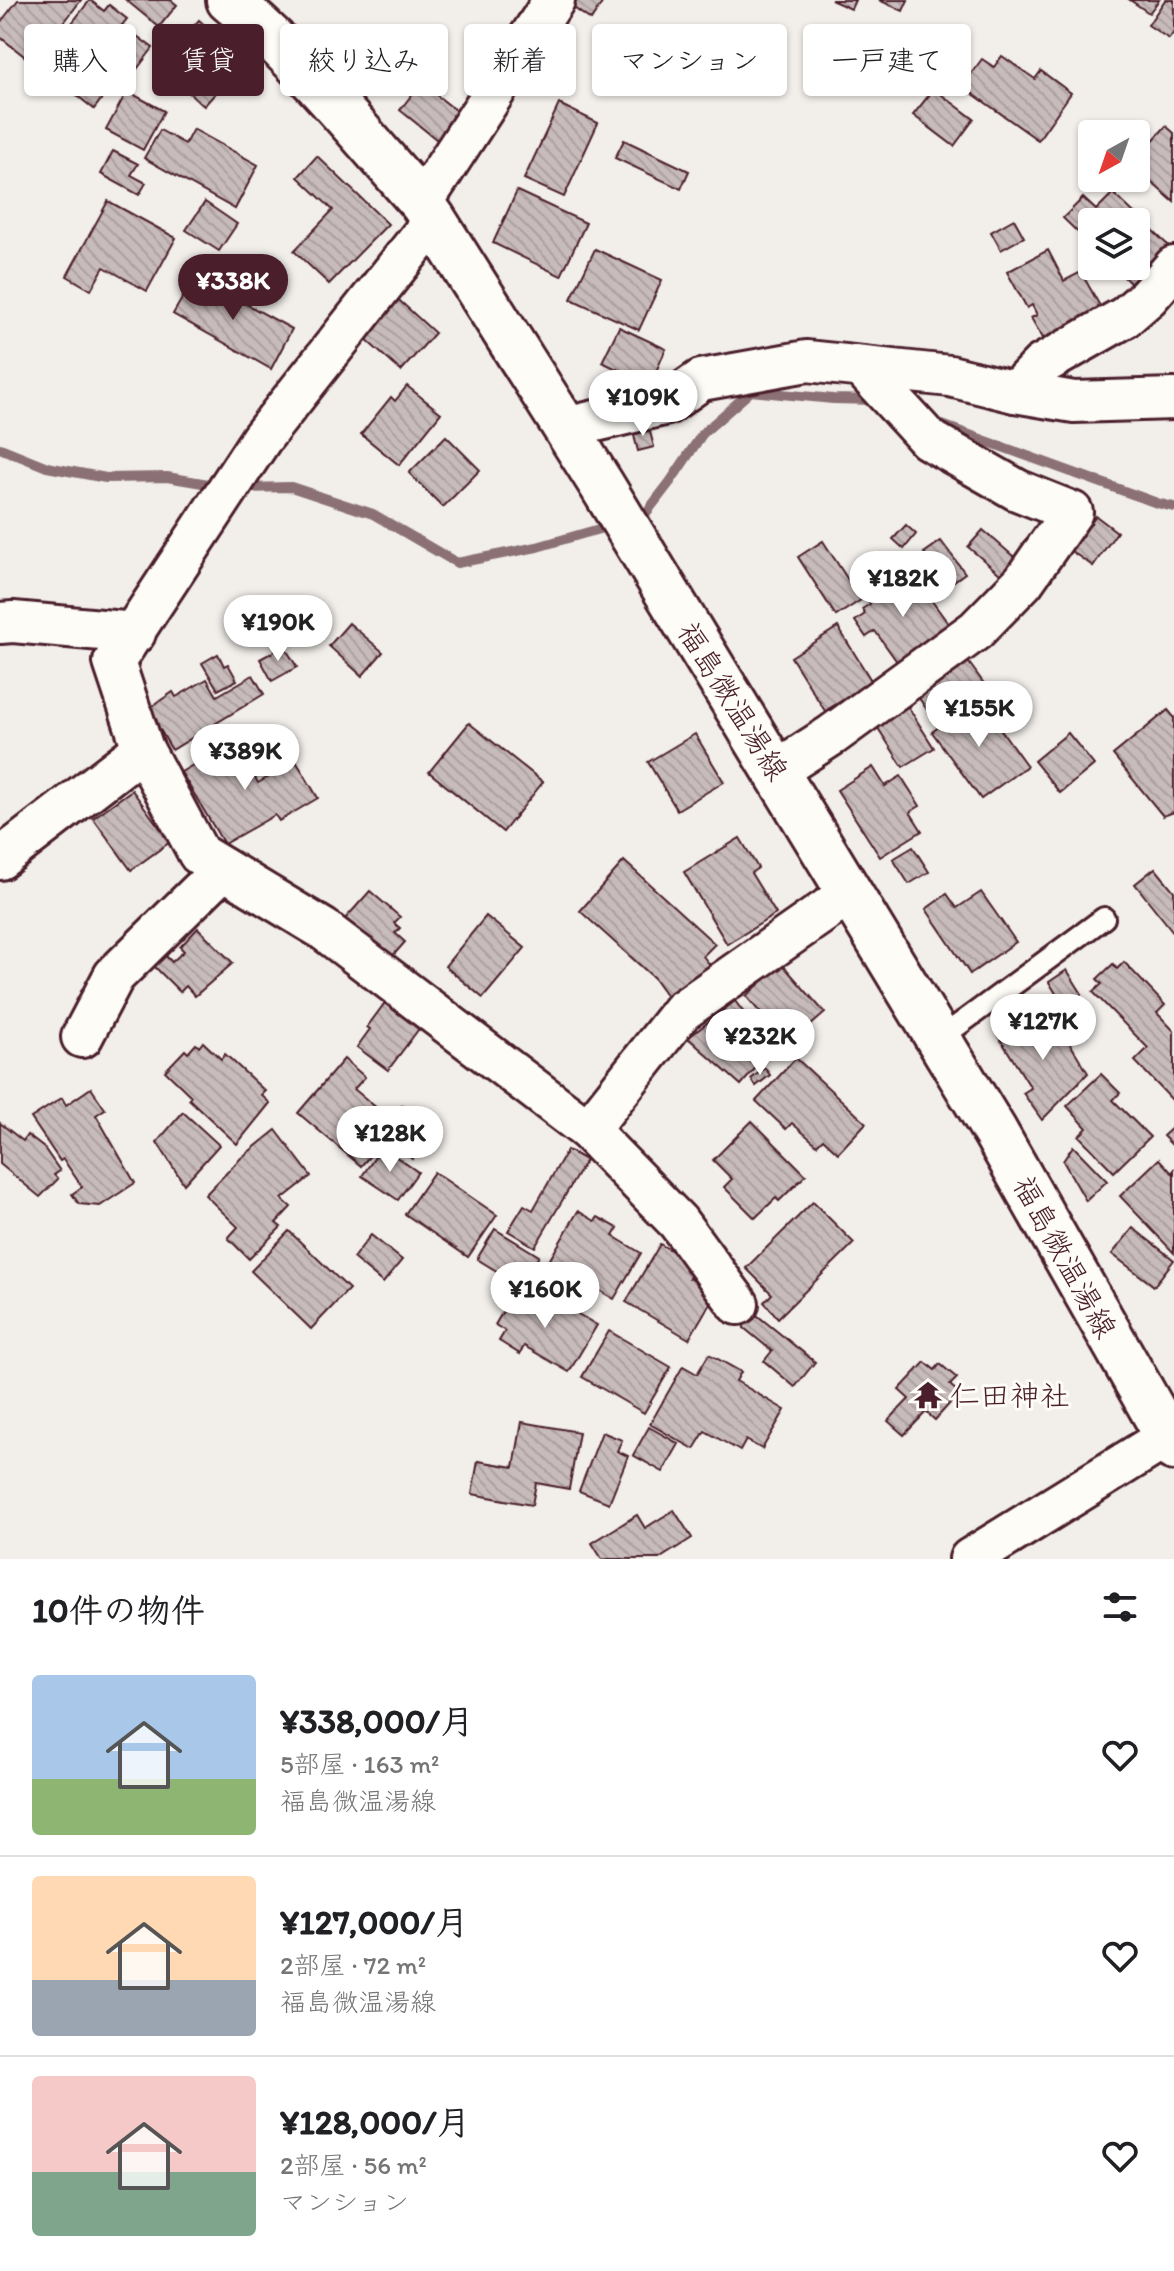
<!DOCTYPE html>
<html lang="ja">
<head>
<meta charset="utf-8">
<style>
	body { margin:0; font-family:Itim,"Klee One",sans-serif; background:#f2f2f2; color:#202124; height:100vh; display:flex; flex-direction:column; font-size:30px; white-space:nowrap }
	* { box-sizing:border-box; margin:0 }
	p { font-size:26px; color:#757577 }
	.icon { flex:none; width:44px; height:44px; fill:none; stroke:currentColor; stroke-width:2; stroke-linecap:round; stroke-linejoin:round }
	.map { position:relative; height:1559px; overflow:hidden }
	.panel { display:flex; flex-direction:column; background:#fff; flex:1 }
	.panel>* { flex:none }
	.guide { position:absolute; left:24px; top:24px; width:1126px; height:72px; display:flex; gap:16px }
	.needle { width:52px; rotate:220deg }
	.fabs { position:absolute; left:1078px; top:120px; display:grid; gap:16px }
	.fabs a { display:grid; place-items:center; width:72px; height:72px; border-radius:8px; background:#fff; box-shadow:0 2px 6px #0004; font-size:40px }
	.price { position:absolute; translate:-50% -68px; padding:0 18px; border-radius:28px; background:#fff; color:#222; font-size:26px; line-height:52px; filter:drop-shadow(0 2px 4px #0008) }
	.price::after { content:''; position:absolute; left:50%; top:48px; width:24px; height:18px; margin-left:-12px; background:inherit; clip-path:polygon(0 0,100% 0,50% 100%) }
	.price.current { background:#4a1f2b; color:#fff }
	ul { padding:0; list-style:none }
	li { display:flex; align-items:center; gap:24px; height:200px; padding:0 32px }
	li+li { border-top:2px solid #e0e0e0 }
	li span { display:grid; place-items:center; flex:none; width:224px; height:160px; border-radius:8px; color:#555 }
	li>.icon { margin-inline-start:auto }
	span .icon { width:96px; height:96px; fill:#fffc; stroke-width:1 }
	li b { font-size:34px }
	h2 { display:flex; justify-content:space-between; align-items:center; height:96px; padding:0 32px; font-size:34px }
	.chip { padding:0 28px; border-radius:8px; background:#fff; box-shadow:0 2px 6px #0004; font-size:28px; line-height:72px }
	.chip.current { background:#4a1f2b; color:#fff }
	.map>svg:first-child { display:block }
</style>
</head>
<body>
<div class="map">
<svg width="1174" height="1559" viewBox="0 0 1174 1559">
	<defs>
		<pattern id="building-back-hatch" width="6" height="6" patternUnits="userSpaceOnUse" patternTransform="scale(2)"><rect width="6" height="6" fill="#c8bbbb"/><path d="M-1 5l2 2M0 0l6 6M5-1l2 2" fill="none" stroke="#ada0a1"/></pattern>
	</defs>
	<rect width="100%" height="100%" fill="#f2efeb"/>
	<filter id="ink" filterUnits="userSpaceOnUse"><feTurbulence type="fractalNoise" baseFrequency=".0125" numOctaves="2"/><feDisplacementMap in="SourceGraphic" scale="16" xChannelSelector="R" yChannelSelector="G"/><feConvolveMatrix kernelMatrix="1 2 1 2 8 2 1 2 1" color-interpolation-filters="sRGB"/></filter>
	<g filter="url(#ink)">
		<g fill="none" stroke-linecap="round" stroke-linejoin="round">
			<g stroke="#8b6f75" stroke-width="10">
				<polyline points="942,425 1157,503 1174,507"/>
				<polyline points="0,448 47,467 106,478 167,477 220,486"/>
				<polyline points="240,488 291,487 373,514 457,563 537,547 613,525"/>
				<polyline points="636,519 643,517 670,482 703,433 751,391 833,399 876,400"/>
			</g>
		</g>
		<g fill="url(#building-back-hatch)" stroke="#4a1f2b" stroke-width="2">
			<polygon points="18,0 81,0 33,63 0,37 0,23"/>
			<polygon points="90,0 104,11 109,5 127,19 122,25 153,48 121,90 113,84 94,109 69,89 88,64 58,41"/>
			<polygon points="126,0 171,0 177,5 159,27"/>
			<polygon points="575,0 604,0 591,20 571,6"/>
			<polygon points="831,0 855,0 851,9"/>
			<polygon points="879,0 908,0 903,11"/>
			<polygon points="1130,0 1159,0 1149,13"/>
			<polygon points="1165,0 1174,0 1174,32 1169,39 1148,25"/>
			<polygon points="199,20 245,60 204,106 159,66"/>
			<polygon points="1002,56 1035,79 1041,71 1071,93 1038,140 962,86 982,59 994,67"/>
			<polygon points="421,83 463,116 441,143 400,110"/>
			<polygon points="934,89 974,119 954,146 913,115"/>
			<polygon points="127,91 164,111 143,150 106,130"/>
			<polygon points="559,104 598,123 564,197 524,179"/>
			<polygon points="1166,126 1174,133 1174,202 1136,169 1136,140 1139,137 1148,146"/>
			<polygon points="193,129 258,165 235,209 144,158 160,130 185,144"/>
			<polygon points="624,140 689,171 681,189 615,158"/>
			<polygon points="113,151 138,164 131,175 146,183 139,195 101,174"/>
			<polygon points="317,156 388,224 329,284 294,251 333,210 298,177"/>
			<polygon points="517,191 586,223 561,276 493,243"/>
			<polygon points="1113,193 1172,249 1135,288 1113,266 1136,266 1136,222 1092,222 1092,246 1063,218 1083,198 1096,210"/>
			<polygon points="108,201 176,238 147,291 104,267 91,290 67,276"/>
			<polygon points="205,202 237,224 219,251 186,230"/>
			<polygon points="1014,219 1024,237 1001,250 991,232"/>
			<polygon points="595,249 662,280 639,330 571,299"/>
			<polygon points="1048,250 1064,281 1081,272 1105,315 1048,347 1031,318 1037,315 1032,305 1027,308 1007,272"/>
			<polygon points="195,276 292,329 271,369 173,314"/>
			<polygon points="390,292 435,333 401,371 356,331"/>
			<polygon points="619,327 666,349 650,385 602,362"/>
			<polygon points="407,386 441,413 399,465 361,434 391,397 395,401"/>
			<polygon points="648,424 654,447 638,451 632,428"/>
			<polygon points="446,436 480,470 443,507 409,473"/>
			<polygon points="1096,516 1117,532 1093,566 1071,551"/>
			<polygon points="906,525 916,534 904,549 893,539"/>
			<polygon points="983,530 1020,562 1006,579 968,547"/>
			<polygon points="823,541 861,600 836,616 798,557"/>
			<polygon points="941,541 965,573 947,586 924,553"/>
			<polygon points="913,575 953,630 901,667 875,631 866,637 855,621 865,614 862,609 870,604 865,596 891,578 897,586"/>
			<polygon points="349,623 383,652 362,676 329,646"/>
			<polygon points="838,627 872,682 825,711 791,657"/>
			<polygon points="284,646 297,667 272,681 260,659"/>
			<polygon points="218,654 224,666 228,664 237,680 218,690 202,663"/>
			<polygon points="964,656 985,685 935,721 914,691"/>
			<polygon points="253,675 264,694 172,750 148,709 173,692 176,697 207,679 217,696"/>
			<polygon points="978,698 1027,766 981,799 932,732"/>
			<polygon points="907,705 934,748 903,767 876,725"/>
			<polygon points="1168,710 1174,717 1174,812 1163,816 1113,755"/>
			<polygon points="469,723 543,782 503,832 429,772"/>
			<polygon points="1068,733 1094,765 1060,793 1034,761"/>
			<polygon points="695,734 724,782 677,810 648,762"/>
			<polygon points="234,741 258,783 296,761 318,798 279,821 275,815 224,844 181,772"/>
			<polygon points="873,767 885,786 901,776 920,806 910,812 922,831 880,857 837,790"/>
			<polygon points="132,790 170,842 131,870 93,818"/>
			<polygon points="740,838 758,868 751,873 776,914 727,944 684,872"/>
			<polygon points="913,847 929,872 909,884 893,859"/>
			<polygon points="624,861 715,944 703,956 710,965 667,996 654,978 580,911"/>
			<polygon points="1155,868 1174,891 1174,933 1135,884"/>
			<polygon points="370,891 400,917 394,923 400,928 395,933 405,942 390,959 345,919"/>
			<polygon points="981,892 1016,942 970,974 926,909 947,894 957,908"/>
			<polygon points="486,916 525,948 483,998 445,966"/>
			<polygon points="198,928 233,963 195,996 186,986 180,992 154,966 165,955 172,962 184,951 180,947"/>
			<polygon points="1124,962 1165,1005 1157,1013 1174,1031 1174,1102 1135,1061 1148,1048 1093,992 1102,984 1097,979 1113,964 1117,969"/>
			<polygon points="782,964 825,1013 788,1045 746,996"/>
			<polygon points="1067,970 1082,994 1063,1005 1049,982"/>
			<polygon points="387,1000 421,1026 388,1070 357,1047 370,1029 367,1027"/>
			<polygon points="735,1001 754,1026 744,1034 740,1029 729,1038 759,1064 741,1085 688,1038"/>
			<polygon points="1043,1015 1053,1031 1060,1027 1088,1073 1042,1120 1023,1093 1031,1088 997,1034 1025,1017 1029,1023"/>
			<polygon points="203,1042 221,1059 225,1054 265,1091 261,1095 270,1103 237,1144 189,1099 191,1096 165,1071 185,1050 188,1053 196,1044 199,1047"/>
			<polygon points="796,1058 866,1123 838,1153 823,1139 817,1145 792,1123 786,1129 756,1101"/>
			<polygon points="344,1059 365,1077 354,1089 390,1119 402,1105 434,1133 412,1159 386,1137 361,1166 298,1113"/>
			<polygon points="765,1068 770,1075 756,1086 751,1079"/>
			<polygon points="1101,1074 1120,1093 1113,1100 1150,1137 1114,1172 1079,1136 1087,1128 1067,1106"/>
			<polygon points="91,1088 105,1109 96,1115 135,1183 100,1206 79,1204 72,1194 82,1187 63,1159 60,1161 31,1118 62,1098 66,1105"/>
			<polygon points="183,1112 219,1145 184,1184 157,1142"/>
			<polygon points="752,1121 806,1175 779,1201 776,1198 755,1218 724,1187 732,1179 713,1160"/>
			<polygon points="0,1123 23,1141 27,1135 44,1148 60,1171 54,1175 58,1179 40,1197 0,1164"/>
			<polygon points="1174,1126 1174,1147 1163,1136"/>
			<polygon points="276,1130 311,1176 282,1199 291,1207 276,1223 281,1227 249,1259 228,1238 238,1227 205,1195 241,1158"/>
			<polygon points="1073,1146 1107,1181 1086,1201 1063,1161"/>
			<polygon points="382,1147 418,1172 398,1200 362,1176"/>
			<polygon points="567,1150 586,1160 535,1247 508,1231 524,1205 533,1210"/>
			<polygon points="1159,1159 1172,1173 1174,1170 1174,1253 1120,1196"/>
			<polygon points="434,1172 497,1215 468,1257 405,1214"/>
			<polygon points="813,1202 854,1243 778,1318 764,1302 772,1294 746,1268"/>
			<polygon points="578,1211 595,1221 598,1217 618,1228 613,1236 641,1253 614,1299 549,1261"/>
			<polygon points="1133,1228 1174,1260 1154,1286 1112,1254"/>
			<polygon points="495,1229 539,1256 521,1286 477,1259"/>
			<polygon points="289,1231 349,1289 311,1329 251,1271"/>
			<polygon points="371,1235 402,1260 383,1283 353,1258"/>
			<polygon points="660,1244 696,1265 689,1278 716,1293 689,1339 626,1302"/>
			<polygon points="538,1291 597,1325 569,1372 524,1346 520,1354 499,1341 505,1331 495,1325 513,1294 530,1305"/>
			<polygon points="748,1308 815,1362 795,1387 764,1361 772,1351 744,1328 743,1316"/>
			<polygon points="609,1331 671,1367 644,1413 582,1377"/>
			<polygon points="709,1354 741,1372 736,1381 785,1410 762,1449 746,1440 740,1451 705,1431 694,1449 650,1424 683,1366 697,1374"/>
			<polygon points="925,1362 935,1370 940,1364 957,1378 950,1385 959,1393 935,1420 926,1412 904,1435 888,1421 909,1399 899,1390"/>
			<polygon points="522,1422 579,1432 569,1489 536,1483 532,1505 472,1494 478,1461 514,1467"/>
			<polygon points="649,1427 679,1444 663,1472 633,1455"/>
			<polygon points="602,1432 622,1440 617,1451 628,1456 609,1503 579,1491"/>
			<polygon points="674,1510 692,1538 659,1559 602,1559 592,1543 637,1515 645,1528"/>
		</g>
		<g fill="none" stroke-linecap="round" stroke-linejoin="round">
			<defs>
				<polyline id="service" points="938,1040 1104,918"/>
				<g id="minor">
					<polyline points="422,203 554,0"/>
					<polyline points="434,220 261,439 114,662 143,749 199,854 323,929 588,1130 678,1222 738,1304"/>
					<polyline points="1015,392 1041,365 1125,317 1148,297 1174,267"/>
					<polyline points="566,428 667,404 701,380 807,361 950,376 1015,392 1074,402 1174,399"/>
					<polyline points="0,623 13,622 135,633"/>
					<polyline points="776,771 832,735 976,630 1023,582 1072,512 1017,490 928,439 862,367"/>
					<polyline points="0,859 143,749"/>
					<polyline points="82,1037 114,976 223,869"/>
					<polyline points="588,1130 682,1011 849,894"/>
					<polyline points="970,1559 1167,1437 1174,1430"/>
				</g>
				<path id="secondary" d="M229,0C301,59 360,134 422,203L434,220L601,484L995,1132L1174,1448"/>
			</defs>
			<use href="#service" stroke="#4a1f2b" stroke-width="26"/>
			<use href="#minor" stroke="#4a1f2b" stroke-width="46"/>
			<use href="#secondary" stroke="#4a1f2b" stroke-width="50"/>
			<use href="#service" stroke="#fdfcf7" stroke-width="20"/>
			<use href="#minor" stroke="#fdfcf7" stroke-width="40"/>
			<use href="#secondary" stroke="#fdfcf7" stroke-width="44"/>
		</g>
	</g>
	<defs>
		<symbol id="temple-bare" viewBox="-9 -9 18 18"><path d="M0-6L5-2H3V0L6.5 2.5H4V6H1.5V3h-3V6H-4V2.5H-6.5L-3 0V-2H-5Z" fill="#4a1f2b" stroke="#fdfcf7" stroke-width="2.5" paint-order="stroke"/></symbol>
	</defs>
	<g fill-rule="evenodd">
		<use href="#temple-bare" x="908" y="1375" width="40" height="40"/>
	</g>
	<g text-anchor="middle" dominant-baseline="central" stroke-width="6" stroke-linejoin="round" paint-order="stroke">
		<g font-size="30" fill="#4a1f2b" stroke="#fdfcf7">
			<text transform="translate(733 701) rotate(58)">福島微温湯線</text>
			<text transform="translate(1065 1257) rotate(61)">福島微温湯線</text>
		</g>
		<g font-size="30" fill="#4a1f2b" stroke="#fdfcf7" text-anchor="start">
			<text x="950" y="1395">仁田神社</text>
		</g>
	</g>
</svg>
<div class="fabs">
<a><svg class="needle" viewBox="-14 -14 28 28"><path d="M0-13l5 13h-10z" fill="#e53935"/><path d="M0 13l5-13h-10z" fill="#757577"/></svg></a>
<a><svg class="icon" aria-label="layers" viewBox="0 0 24 24"><path d="M12 4l9 5-9 5-9-5zM3 14l9 5 9-5"/></svg></a>
</div>
<b class="price current" style="left:233px;top:322px">¥338K</b>
<b class="price" style="left:643px;top:438px">¥109K</b>
<b class="price" style="left:903px;top:619px">¥182K</b>
<b class="price" style="left:278px;top:663px">¥190K</b>
<b class="price" style="left:979px;top:749px">¥155K</b>
<b class="price" style="left:245px;top:792px">¥389K</b>
<b class="price" style="left:1043px;top:1062px">¥127K</b>
<b class="price" style="left:760px;top:1077px">¥232K</b>
<b class="price" style="left:390px;top:1174px">¥128K</b>
<b class="price" style="left:545px;top:1330px">¥160K</b>
<div class="guide">
<a class="chip">購入</a>
<a class="chip current">賃貸</a>
<a class="chip">絞り込み</a>
<a class="chip">新着</a>
<a class="chip">マンション</a>
<a class="chip">一戸建て</a>
</div>
</div>
<section class="panel">
<h2>10件の物件<svg class="icon" aria-label="filters" viewBox="0 0 24 24"><path d="M4 7h16M4 17h16"/><circle cx="9" cy="7" r="2"/><circle cx="15" cy="17" r="2"/></svg></h2>
<ul>
<li><span style="background:linear-gradient(#a9c7e8 65%,#8fb573 0)"><svg class="icon" aria-label="home" viewBox="0 0 24 24"><path d="M3 11l9-7 9 7M6 9v11h12V9"/></svg></span><div><b>¥338,000/月</b><p>5部屋 · 163 m²</p><p>福島微温湯線</p></div><svg class="icon" aria-label="heart" viewBox="0 0 24 24"><path d="M12 20l-8-8c-3-5 5-10 8-4 3-6 11-1 8 4z"/></svg></li>
<li><span style="background:linear-gradient(#ffd9b3 65%,#9aa5b1 0)"><svg class="icon" aria-label="home" viewBox="0 0 24 24"><path d="M3 11l9-7 9 7M6 9v11h12V9"/></svg></span><div><b>¥127,000/月</b><p>2部屋 · 72 m²</p><p>福島微温湯線</p></div><svg class="icon" aria-label="heart" viewBox="0 0 24 24"><path d="M12 20l-8-8c-3-5 5-10 8-4 3-6 11-1 8 4z"/></svg></li>
<li><span style="background:linear-gradient(#f6c9c9 60%,#7fa58c 0)"><svg class="icon" aria-label="home" viewBox="0 0 24 24"><path d="M3 11l9-7 9 7M6 9v11h12V9"/></svg></span><div><b>¥128,000/月</b><p>2部屋 · 56 m²</p><p>マンション</p></div><svg class="icon" aria-label="heart" viewBox="0 0 24 24"><path d="M12 20l-8-8c-3-5 5-10 8-4 3-6 11-1 8 4z"/></svg></li>
</ul>
</section>
</body>
</html>
